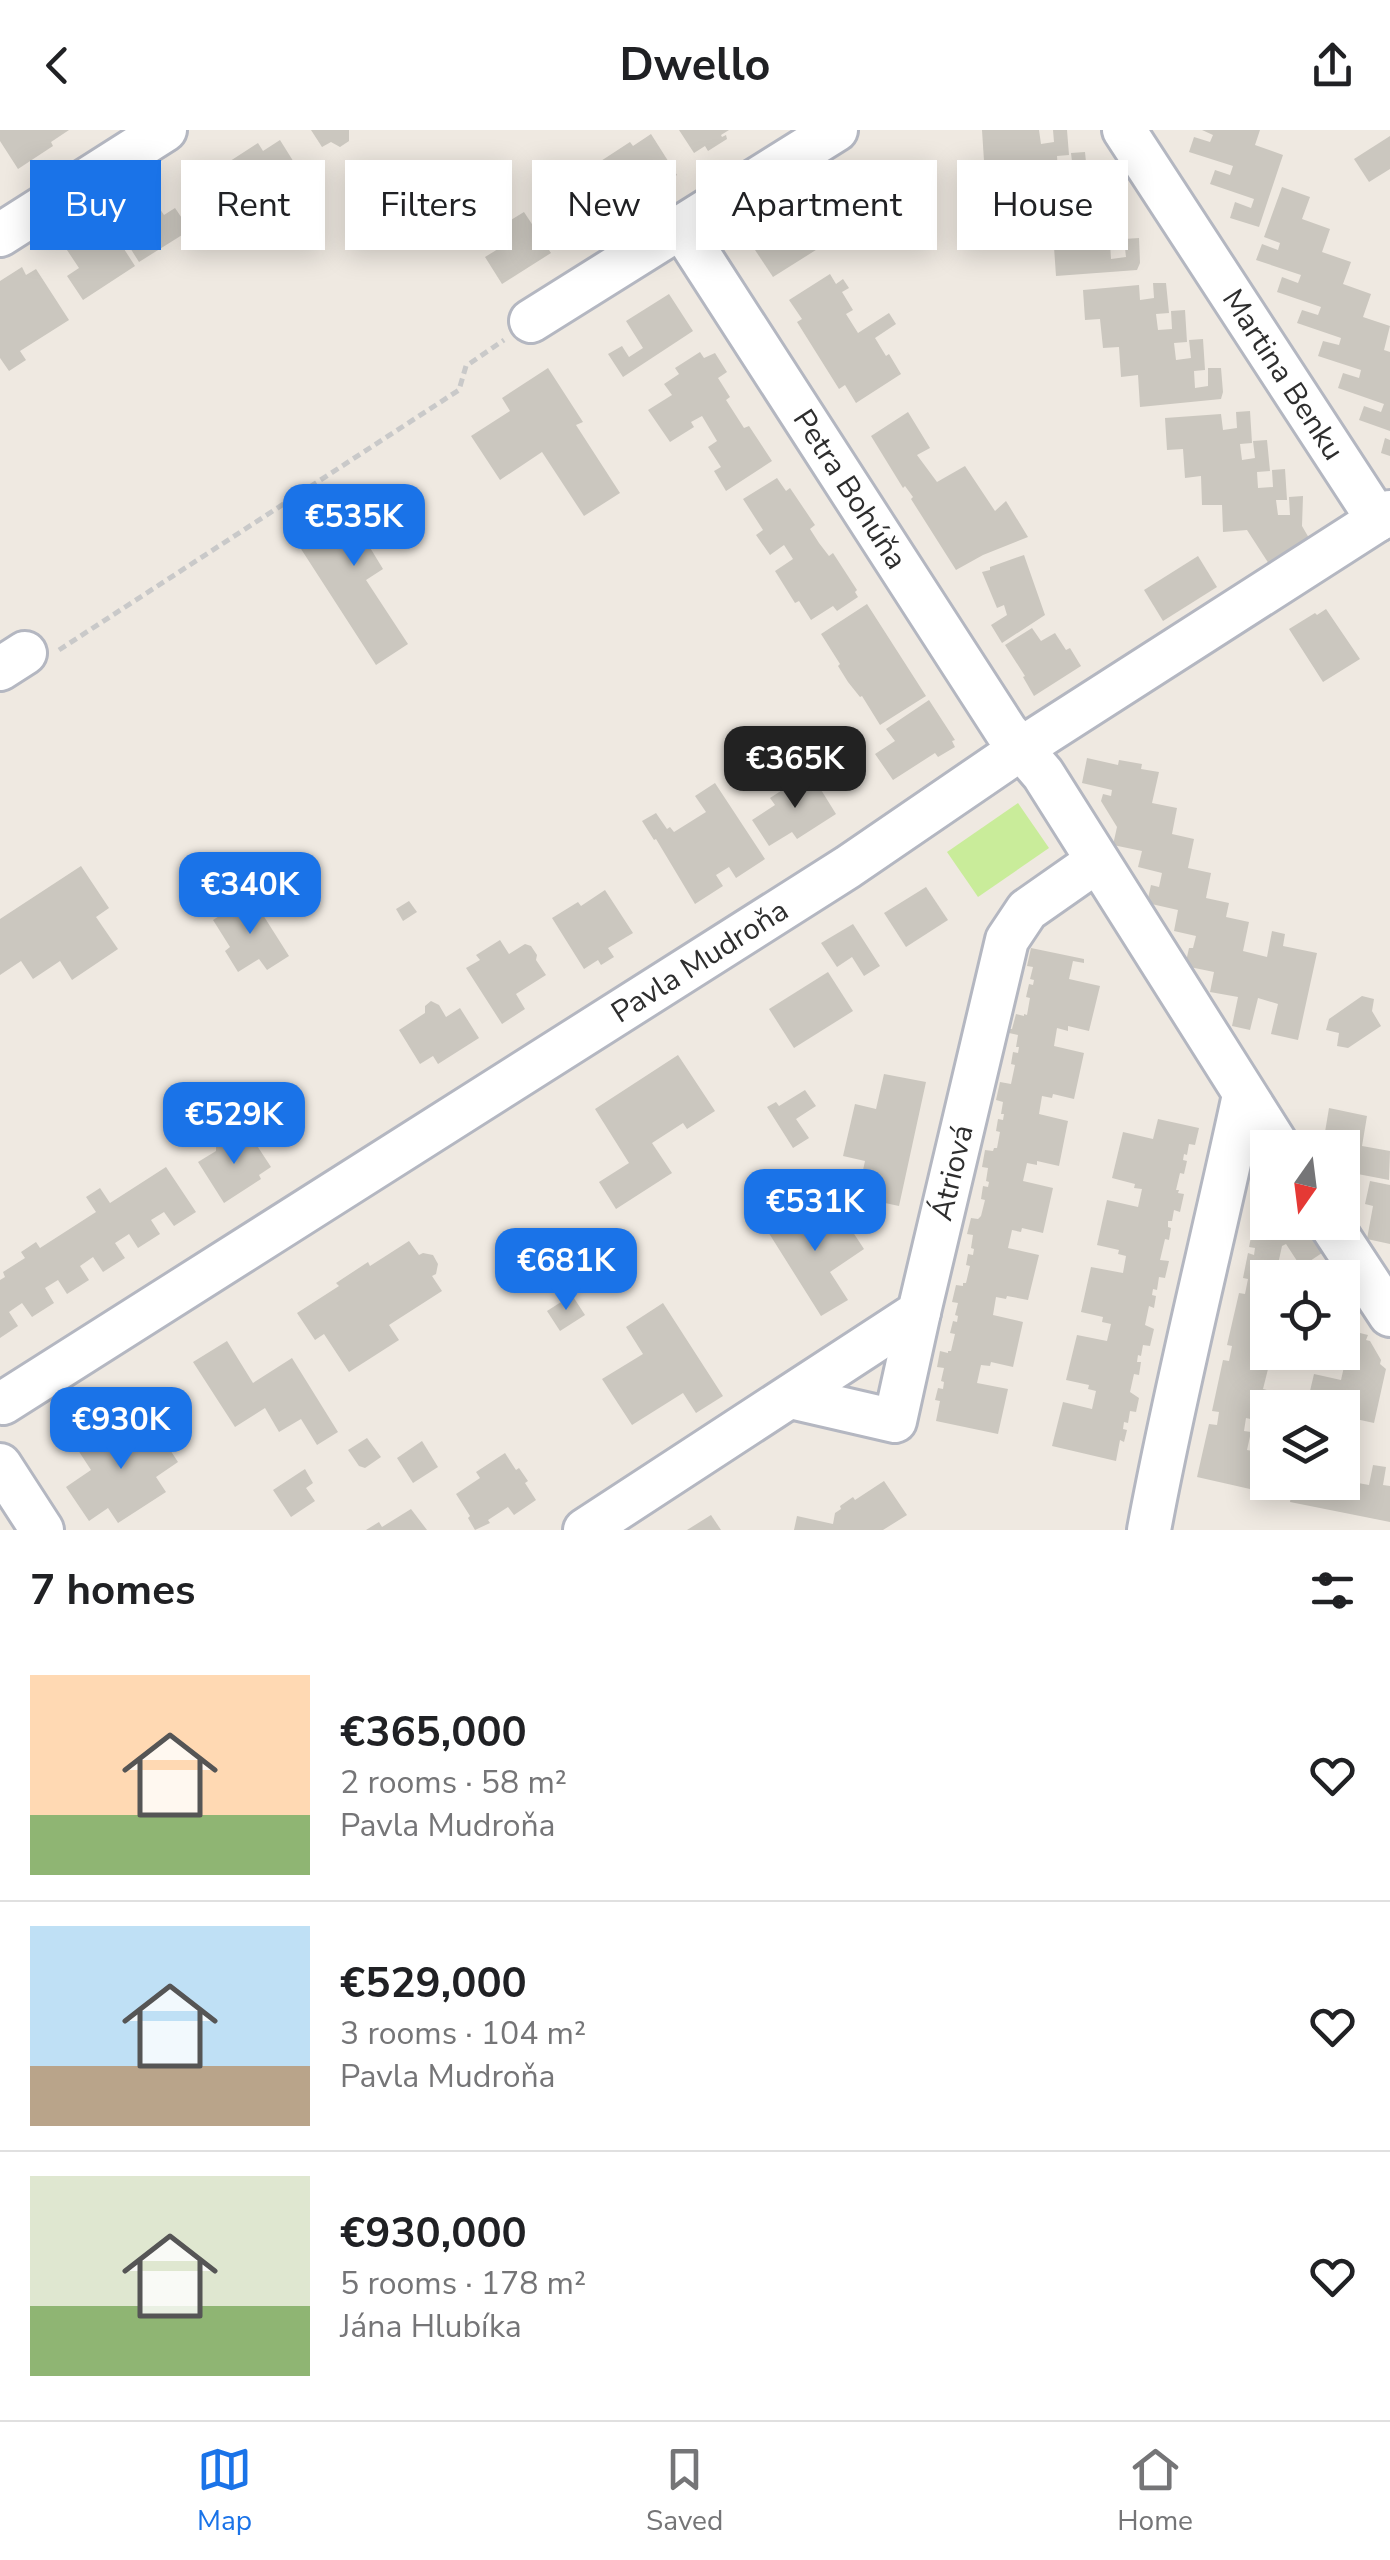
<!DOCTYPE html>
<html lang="en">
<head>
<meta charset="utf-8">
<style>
	body { margin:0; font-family:"Nunito Sans",sans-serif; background:#f2f2f2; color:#202124; height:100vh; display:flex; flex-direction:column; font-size:38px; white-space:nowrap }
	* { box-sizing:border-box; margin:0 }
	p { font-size:32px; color:#757577 }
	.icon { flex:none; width:55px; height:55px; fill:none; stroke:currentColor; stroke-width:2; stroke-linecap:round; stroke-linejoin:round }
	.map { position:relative; height:1400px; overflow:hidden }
	.side { display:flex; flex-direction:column; background:#fff; flex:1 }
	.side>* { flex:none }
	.guide { position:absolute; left:30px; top:30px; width:1330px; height:90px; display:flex; gap:20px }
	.needle { width:65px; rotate:194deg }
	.tools { position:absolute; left:1250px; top:1000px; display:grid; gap:20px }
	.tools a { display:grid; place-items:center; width:110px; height:110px; border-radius:0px; background:#fff; box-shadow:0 5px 25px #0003; font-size:50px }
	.price { position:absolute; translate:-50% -85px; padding:0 22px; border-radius:20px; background:#1a73e8; color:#fff; font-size:32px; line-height:65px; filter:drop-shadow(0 2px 5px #0008) }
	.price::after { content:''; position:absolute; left:50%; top:60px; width:30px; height:22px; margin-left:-15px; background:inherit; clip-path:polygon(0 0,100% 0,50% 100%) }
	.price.current { background:#222; color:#fff }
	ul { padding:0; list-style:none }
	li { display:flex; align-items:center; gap:30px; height:250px; padding:0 30px }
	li+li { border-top:2px solid #e0e0e0 }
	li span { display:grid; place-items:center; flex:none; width:280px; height:200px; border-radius:0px; color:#555 }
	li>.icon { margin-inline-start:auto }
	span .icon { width:120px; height:120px; fill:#fffc; stroke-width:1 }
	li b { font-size:42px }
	h2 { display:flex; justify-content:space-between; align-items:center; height:120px; padding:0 30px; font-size:42px }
	.tag { padding:0 35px; border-radius:0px; background:#fff; box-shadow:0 5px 25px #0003; font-size:35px; line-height:90px }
	.tag.current { background:#1a73e8; color:#fff }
	header { display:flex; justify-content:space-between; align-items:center; height:130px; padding:0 30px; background:#fff; font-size:45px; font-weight:700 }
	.tab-bar { display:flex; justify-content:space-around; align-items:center; height:140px; border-top:2px solid #e0e0e0; background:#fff; font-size:28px; color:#757577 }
	.tab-bar a { display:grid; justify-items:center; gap:5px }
	.tab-bar .current { color:#1a73e8 }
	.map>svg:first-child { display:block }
</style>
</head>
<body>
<header><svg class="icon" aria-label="back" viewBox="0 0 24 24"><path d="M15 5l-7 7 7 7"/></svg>Dwello<svg class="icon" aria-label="share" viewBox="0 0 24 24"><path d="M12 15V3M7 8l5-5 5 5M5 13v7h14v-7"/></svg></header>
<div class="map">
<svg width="1390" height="1400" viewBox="0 0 1390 1400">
	<rect width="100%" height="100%" fill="#efe9e1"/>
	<polygon fill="#c9ec9a" points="1018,673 1049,718 978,767 947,722"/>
	<g fill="#cbc7bf">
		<polygon points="0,0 69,0 51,12 53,16 18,39 0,11"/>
		<polygon points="311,0 349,0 349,11 340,17 331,12 322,17"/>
		<polygon points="679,0 729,0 721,5 722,7 726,5 727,9 708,21 705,16 694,23"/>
		<polygon points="982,0 1039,0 1041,14 1054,12 1053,0 1067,0 1069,25 1057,26 1058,42 1073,40 1071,23 1085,22 1088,53 1075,54 1076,72 1089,70 1089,52 1103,51 1105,83 1093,83 1094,100 1108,99 1107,80 1121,80 1123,111 1110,112 1111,129 1126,127 1124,109 1139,108 1140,133 1137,140 1056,146 1054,117 1039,117 1037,88 1021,89 1019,58 1003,60 1001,30 984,31"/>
		<polygon points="1202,0 1260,0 1255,15 1283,25 1259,97 1230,88 1235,72 1251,78 1254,69 1210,54 1215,40 1230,45 1233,36 1189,22 1194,7 1210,12 1213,5"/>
		<polygon points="651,4 677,45 640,70 633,60 607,76 614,87 578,109 553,71 588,49 584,42 630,12 633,16"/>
		<polygon points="1390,6 1390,39 1369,52 1354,29"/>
		<polygon points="280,10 305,50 288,61 290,64 258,85 269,102 250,114 212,53 229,43 224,35 258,13 263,21"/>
		<polygon points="1282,57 1310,67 1302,89 1330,99 1322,122 1351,132 1343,154 1371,164 1363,187 1390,196 1384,220 1390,222 1390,301 1359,290 1364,276 1381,282 1384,274 1338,258 1343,243 1359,248 1361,240 1318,226 1323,211 1339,215 1341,208 1297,193 1302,180 1318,185 1321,177 1277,162 1282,147 1298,153 1301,145 1256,130 1262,114 1278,120 1280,113 1264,107"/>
		<polygon points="148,61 164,85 175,78 190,100 139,132 110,86"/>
		<polygon points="804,76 827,113 773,147 749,111"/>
		<polygon points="524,82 551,123 502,154 485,127 498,119 488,104"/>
		<polygon points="104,88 135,136 83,170 67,146 79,138 63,114"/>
		<polygon points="22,137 26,145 36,139 69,190 20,221 26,230 9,241 0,228 0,151"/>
		<polygon points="830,144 836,154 843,149 849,158 842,162 853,180 846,184 858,203 889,183 896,194 875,208 886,226 889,224 901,244 856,273 845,255 839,259 797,192 802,189 789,170"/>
		<polygon points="1153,153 1166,153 1169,183 1156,184 1158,200 1172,199 1171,181 1185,180 1187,212 1174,213 1176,230 1191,228 1189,210 1203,209 1205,240 1194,241 1195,258 1208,256 1208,238 1221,238 1223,262 1221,269 1140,277 1138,245 1121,247 1119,217 1103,218 1100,189 1085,190 1083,160 1139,155 1140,170 1154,168"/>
		<polygon points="669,164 693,201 623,247 608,224 622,216 629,227 643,218 626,191"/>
		<polygon points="700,222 704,228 715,223 727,242 718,248 730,267 726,270 744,298 749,296 772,331 726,361 714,341 721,337 708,317 717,311 702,286 691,292 694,297 670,312 648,280 672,265 664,254 679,244 675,238"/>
		<polygon points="548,238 583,292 576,295 620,363 584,386 542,322 500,350 471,306 510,281 502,268"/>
		<polygon points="1250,281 1252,313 1240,314 1242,330 1255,328 1253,311 1267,310 1270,341 1257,342 1258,358 1273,357 1272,340 1285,339 1287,370 1276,370 1278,385 1290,385 1289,367 1303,366 1302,396 1309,408 1269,434 1247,400 1223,402 1222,375 1202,375 1201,346 1185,348 1183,319 1167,320 1165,288 1221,284 1223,300 1237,298 1236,282"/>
		<polygon points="908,282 930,318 917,325 937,352 965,336 995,381 1006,371 1028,407 983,425 956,440 911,369 913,367 905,356 903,358 871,306"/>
		<polygon points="1385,308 1390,310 1390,326 1381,323"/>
		<polygon points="777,348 786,361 790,358 815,395 810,399 819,413 829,426 833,423 857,460 855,462 858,467 837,481 833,476 811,490 799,471 795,473 775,441 793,429 784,415 770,425 756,405 763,400 743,369"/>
		<polygon points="369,356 394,394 366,411 383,439 366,450 408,514 376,535 292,405"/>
		<polygon points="1024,425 1045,485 1002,513 991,495 1007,485 1004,475 997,478 982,442 990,440 990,437"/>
		<polygon points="1198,426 1217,457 1163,491 1144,460"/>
		<polygon points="867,474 926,566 880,595 862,566 860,567 848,552 838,536 840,534 821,504"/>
		<polygon points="1326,479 1360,529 1323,552 1289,499 1315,483 1317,485"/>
		<polygon points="1032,498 1041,511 1055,503 1066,520 1070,518 1081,536 1034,566 1023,547 1025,546 1005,515"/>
		<polygon points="929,570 955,610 952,611 955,617 938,627 935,623 893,650 875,624 895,611 886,599"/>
		<polygon points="1087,628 1118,635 1119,630 1142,634 1141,639 1159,642 1152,673 1177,678 1172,704 1194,709 1188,738 1211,743 1206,768 1229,773 1226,787 1249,792 1243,821 1267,827 1272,801 1285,804 1283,816 1317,823 1298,910 1271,904 1278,874 1258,868 1250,900 1232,896 1238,867 1210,862 1214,842 1185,836 1189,818 1193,818 1196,806 1174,801 1178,780 1147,773 1151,755 1159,757 1162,743 1138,737 1142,721 1113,715 1117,697 1101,671 1103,664 1111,666 1112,660 1082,653"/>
		<polygon points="810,642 836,684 797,709 792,702 769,716 752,690 775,675 770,668"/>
		<polygon points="715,653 765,729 736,748 729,737 716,745 723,756 695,774 656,709 654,710 642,691 656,683 667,699 670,697 674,702 706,682 695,666"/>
		<polygon points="81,736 109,778 96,787 118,819 72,850 60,831 33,849 21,831 0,845 0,789"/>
		<polygon points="926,757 948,790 906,817 884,783"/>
		<polygon points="605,760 633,803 608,818 614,827 601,835 598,830 584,839 552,788 578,772 581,776"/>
		<polygon points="251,766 289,826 267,840 259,829 238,842 225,821 230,817 213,790"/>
		<polygon points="409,771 417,782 403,791 396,779"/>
		<polygon points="853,794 880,836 864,846 852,827 837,837 821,813"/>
		<polygon points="500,810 509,824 525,814 531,816 537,825 536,830 546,845 516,864 525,879 502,894 466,838 480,830 476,825"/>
		<polygon points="1031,818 1084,829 1084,833 1073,831 1069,849 1100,856 1089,901 1068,896 1068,901 1057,898 1054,916 1084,923 1074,969 1053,964 1052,968 1042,966 1039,984 1068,991 1059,1036 1037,1031 1037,1035 1027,1033 1023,1051 1053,1058 1043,1103 1022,1098 1021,1102 1012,1100 1008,1118 1039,1125 1028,1170 1007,1166 1006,1169 996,1167 993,1185 1023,1192 1013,1237 991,1232 990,1236 981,1235 977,1253 1008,1259 998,1304 936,1291 940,1271 935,1270 938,1258 943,1259 944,1252 941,1251 944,1238 937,1237 940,1221 948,1223 948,1221 951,1221 955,1204 950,1203 953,1191 957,1192 958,1186 955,1185 958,1173 952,1172 956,1155 963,1156 963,1153 966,1153 970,1136 966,1135 968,1124 973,1125 974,1119 971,1118 973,1105 967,1104 971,1088 978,1089 981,1086 985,1070 981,1069 983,1056 988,1057 989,1052 986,1051 988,1038 982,1037 985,1020 993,1021 994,1018 997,1018 1000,1002 996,1001 998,989 1003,990 1004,984 1001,984 1003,972 996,970 1000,952 1011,954 1015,935 1011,934 1013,922 1018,923 1019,917 1016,917 1018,905 1009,903 1010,899 1012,899 1016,884 1024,886 1024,884 1027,885 1030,868 1026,867 1029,854 1033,855 1034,850 1030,849 1033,837 1027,836"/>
		<polygon points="828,842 853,881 794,918 769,879"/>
		<polygon points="1362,866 1374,869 1372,881 1381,896 1348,918 1337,916 1339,903 1326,900 1329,889"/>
		<polygon points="431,871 439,875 446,887 460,878 479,908 438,934 433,926 420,934 399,900 425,883 425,876"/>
		<polygon points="678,925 715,981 687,999 683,993 652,1013 672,1043 616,1079 599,1052 629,1033 595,979"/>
		<polygon points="884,944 926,952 899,1076 857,1067 865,1031 843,1026 855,974 876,979"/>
		<polygon points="805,960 816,976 796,989 809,1008 793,1018 767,977 776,972 779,976"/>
		<polygon points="1329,978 1367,986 1362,1016 1390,1021 1389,1050 1342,1041 1342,1018 1333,1018 1335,1009 1324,1008"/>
		<polygon points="1158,989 1199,998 1195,1015 1189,1014 1187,1025 1184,1024 1183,1030 1187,1031 1184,1044 1180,1043 1176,1060 1179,1060 1178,1063 1184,1064 1180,1082 1174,1080 1172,1091 1168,1091 1168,1097 1171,1098 1169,1110 1165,1109 1160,1130 1169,1131 1165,1148 1159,1147 1157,1160 1153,1159 1152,1165 1156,1166 1154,1178 1149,1176 1145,1195 1154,1199 1150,1216 1143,1215 1141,1226 1138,1225 1137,1232 1141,1232 1139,1245 1134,1244 1130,1262 1139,1268 1136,1282 1130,1281 1128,1293 1124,1292 1123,1299 1127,1300 1124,1312 1120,1310 1116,1331 1052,1316 1063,1272 1092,1279 1096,1261 1088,1259 1089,1255 1066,1250 1077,1205 1107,1211 1111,1194 1102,1192 1103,1187 1081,1182 1091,1137 1123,1143 1126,1126 1118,1124 1119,1120 1097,1115 1107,1070 1138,1077 1142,1059 1134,1058 1135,1054 1112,1048 1123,1002 1153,1009"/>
		<polygon points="221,1008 228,1009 230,1012 235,1009 240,1016 252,1008 271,1037 259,1045 261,1049 224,1073 198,1032 216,1021 216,1012"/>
		<polygon points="166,1037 196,1082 174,1096 164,1082 151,1090 160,1104 138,1118 129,1104 115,1113 125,1128 103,1142 93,1127 80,1136 89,1150 67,1164 58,1150 45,1158 54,1173 32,1187 22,1173 9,1182 18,1196 0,1208 0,1150 5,1147 3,1142 25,1128 21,1122 36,1112 40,1118 96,1082 86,1067 100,1058 110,1073"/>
		<polygon points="1370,1051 1390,1055 1390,1114 1367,1109 1373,1076 1365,1074"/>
		<polygon points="1262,1053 1268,1054 1268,1092 1299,1092 1310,1110 1316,1106 1325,1121 1301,1137 1286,1114 1282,1116 1275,1148 1268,1148 1268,1223 1265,1223 1262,1238 1268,1239 1263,1259 1295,1267 1293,1278 1268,1278 1268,1293 1246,1288 1244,1301 1251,1302 1247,1320 1268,1324 1268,1352 1275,1352 1272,1364 1197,1347 1209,1294 1217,1295 1219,1282 1212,1281 1223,1230 1229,1231 1232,1216 1227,1215 1239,1163 1245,1164 1248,1149 1243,1148 1248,1123 1254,1125 1255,1118 1249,1117"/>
		<polygon points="802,1074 819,1102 843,1087 864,1119 830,1142 848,1170 821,1186 765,1097"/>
		<polygon points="409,1111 419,1125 423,1123 433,1125 438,1134 436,1144 432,1146 442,1161 389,1195 399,1210 349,1242 324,1204 315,1210 297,1183 339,1156 336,1153 368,1132 370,1136"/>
		<polygon points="572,1165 585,1185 560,1201 547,1181"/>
		<polygon points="663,1173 723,1266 696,1283 683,1263 632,1295 602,1249 643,1224 626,1197"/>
		<polygon points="1352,1201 1368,1205 1366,1210 1370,1211 1381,1230 1380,1234 1386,1239 1374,1293 1342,1286 1342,1278 1306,1278 1314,1244 1341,1250"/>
		<polygon points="227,1211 253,1253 292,1228 338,1302 317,1315 301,1289 279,1302 265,1278 235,1297 193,1232"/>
		<polygon points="1273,1222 1300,1222 1299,1230"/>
		<polygon points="116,1291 129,1311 153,1294 178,1332 156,1347 166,1362 118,1393 108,1378 89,1391 66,1357 91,1340 76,1317"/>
		<polygon points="367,1308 381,1327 365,1338 359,1336 348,1320"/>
		<polygon points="422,1311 438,1337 413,1353 397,1328"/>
		<polygon points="505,1323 516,1340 519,1338 528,1351 525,1353 536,1370 514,1385 508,1377 488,1390 490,1393 475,1400 468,1388 470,1386 456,1364 480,1348 476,1342"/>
		<polygon points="1373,1335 1386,1337 1383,1355 1390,1356 1390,1392 1290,1372 1294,1352 1342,1352 1342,1350 1369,1355"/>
		<polygon points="305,1339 313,1353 306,1358 315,1371 291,1387 273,1360"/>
		<polygon points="884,1351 907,1385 883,1400 794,1400 797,1386 833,1394 835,1383 841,1379 840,1376 853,1367 855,1370"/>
		<polygon points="411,1379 427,1400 366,1400 379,1392 382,1397"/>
		<polygon points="711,1385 721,1400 687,1400"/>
	</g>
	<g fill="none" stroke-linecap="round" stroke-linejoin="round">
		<defs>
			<g id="minor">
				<path id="s1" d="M1124,0L1378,390"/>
				<path id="s2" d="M681,97L1006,601L1043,644L1279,1018"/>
				<polyline points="0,105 165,0"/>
				<polyline points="531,191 836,0"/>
				<polyline points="0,539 25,523"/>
				<polyline points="1329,1092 1390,1185"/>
				<polyline points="791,1267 895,1291 919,1182"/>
				<path id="s3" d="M3,1273L848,737L1022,618L1390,382"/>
				<polyline points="0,1335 42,1400"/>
				<path id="s4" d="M585,1400L919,1182L1007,810L1027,780L1097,731"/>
				<path d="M1149,1400C1176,1254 1213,1110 1244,965"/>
			</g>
		</defs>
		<use href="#minor" stroke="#b4b7c1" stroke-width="48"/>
		<polyline stroke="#c9c9c9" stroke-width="5" stroke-dasharray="8 5" stroke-linecap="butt" points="59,520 459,260 466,236 504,210"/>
		<use href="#minor" stroke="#fff" stroke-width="42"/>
	</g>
	<g text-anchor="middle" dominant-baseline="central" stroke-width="8" stroke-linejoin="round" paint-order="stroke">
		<g font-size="30" fill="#2e2e2e" stroke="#fff">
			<text stroke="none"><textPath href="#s1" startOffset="292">Martina Benku</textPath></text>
			<text stroke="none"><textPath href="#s2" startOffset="312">Petra Bohúňa</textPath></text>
			<text stroke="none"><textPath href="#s3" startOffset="825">Pavla Mudroňa</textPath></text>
			<text stroke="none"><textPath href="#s4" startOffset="542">Átriová</textPath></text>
		</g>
	</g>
</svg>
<div class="tools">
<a><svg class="needle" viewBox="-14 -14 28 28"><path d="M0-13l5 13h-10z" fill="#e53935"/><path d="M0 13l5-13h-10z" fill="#757577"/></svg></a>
<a><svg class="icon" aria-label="locate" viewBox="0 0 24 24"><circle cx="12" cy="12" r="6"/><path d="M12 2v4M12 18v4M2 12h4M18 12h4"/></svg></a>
<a><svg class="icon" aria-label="layers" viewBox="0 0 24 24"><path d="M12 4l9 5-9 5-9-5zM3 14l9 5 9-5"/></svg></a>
</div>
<b class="price" style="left:354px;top:439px">€535K</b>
<b class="price current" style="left:795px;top:681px">€365K</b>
<b class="price" style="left:250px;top:807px">€340K</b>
<b class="price" style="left:234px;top:1037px">€529K</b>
<b class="price" style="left:815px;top:1124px">€531K</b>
<b class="price" style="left:566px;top:1183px">€681K</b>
<b class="price" style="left:121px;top:1342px">€930K</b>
<div class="guide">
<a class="tag current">Buy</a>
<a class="tag">Rent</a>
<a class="tag">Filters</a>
<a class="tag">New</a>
<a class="tag">Apartment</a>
<a class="tag">House</a>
</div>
</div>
<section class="side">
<h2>7 homes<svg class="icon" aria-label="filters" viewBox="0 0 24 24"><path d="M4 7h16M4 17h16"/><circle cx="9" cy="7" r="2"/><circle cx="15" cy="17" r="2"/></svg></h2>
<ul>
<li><span style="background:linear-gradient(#ffd9b3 70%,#8fb573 0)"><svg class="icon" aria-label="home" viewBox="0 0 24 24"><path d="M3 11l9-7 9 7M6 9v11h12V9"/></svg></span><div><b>€365,000</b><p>2 rooms · 58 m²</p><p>Pavla Mudroňa</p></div><svg class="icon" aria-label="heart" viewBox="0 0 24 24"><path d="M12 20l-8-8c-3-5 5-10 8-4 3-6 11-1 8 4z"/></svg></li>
<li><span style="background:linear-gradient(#bfe0f5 70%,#b9a48a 0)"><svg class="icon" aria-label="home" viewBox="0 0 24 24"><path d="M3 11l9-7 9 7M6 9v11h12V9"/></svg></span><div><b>€529,000</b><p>3 rooms · 104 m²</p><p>Pavla Mudroňa</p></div><svg class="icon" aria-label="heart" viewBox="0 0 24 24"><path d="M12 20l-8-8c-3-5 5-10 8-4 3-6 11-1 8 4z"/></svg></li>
<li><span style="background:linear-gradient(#dfe7d0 65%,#8fb573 0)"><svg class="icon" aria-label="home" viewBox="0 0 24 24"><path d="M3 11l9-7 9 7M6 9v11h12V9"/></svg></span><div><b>€930,000</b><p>5 rooms · 178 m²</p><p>Jána Hlubíka</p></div><svg class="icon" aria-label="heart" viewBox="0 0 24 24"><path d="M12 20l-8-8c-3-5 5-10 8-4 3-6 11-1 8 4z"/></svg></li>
</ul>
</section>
<nav class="tab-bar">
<a class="current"><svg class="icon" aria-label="map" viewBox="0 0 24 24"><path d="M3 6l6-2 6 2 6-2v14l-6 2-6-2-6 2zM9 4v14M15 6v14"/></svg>Map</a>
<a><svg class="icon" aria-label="saved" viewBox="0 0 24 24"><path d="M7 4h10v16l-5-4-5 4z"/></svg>Saved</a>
<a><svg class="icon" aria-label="home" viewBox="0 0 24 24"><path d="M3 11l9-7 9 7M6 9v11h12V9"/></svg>Home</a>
</nav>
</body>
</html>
